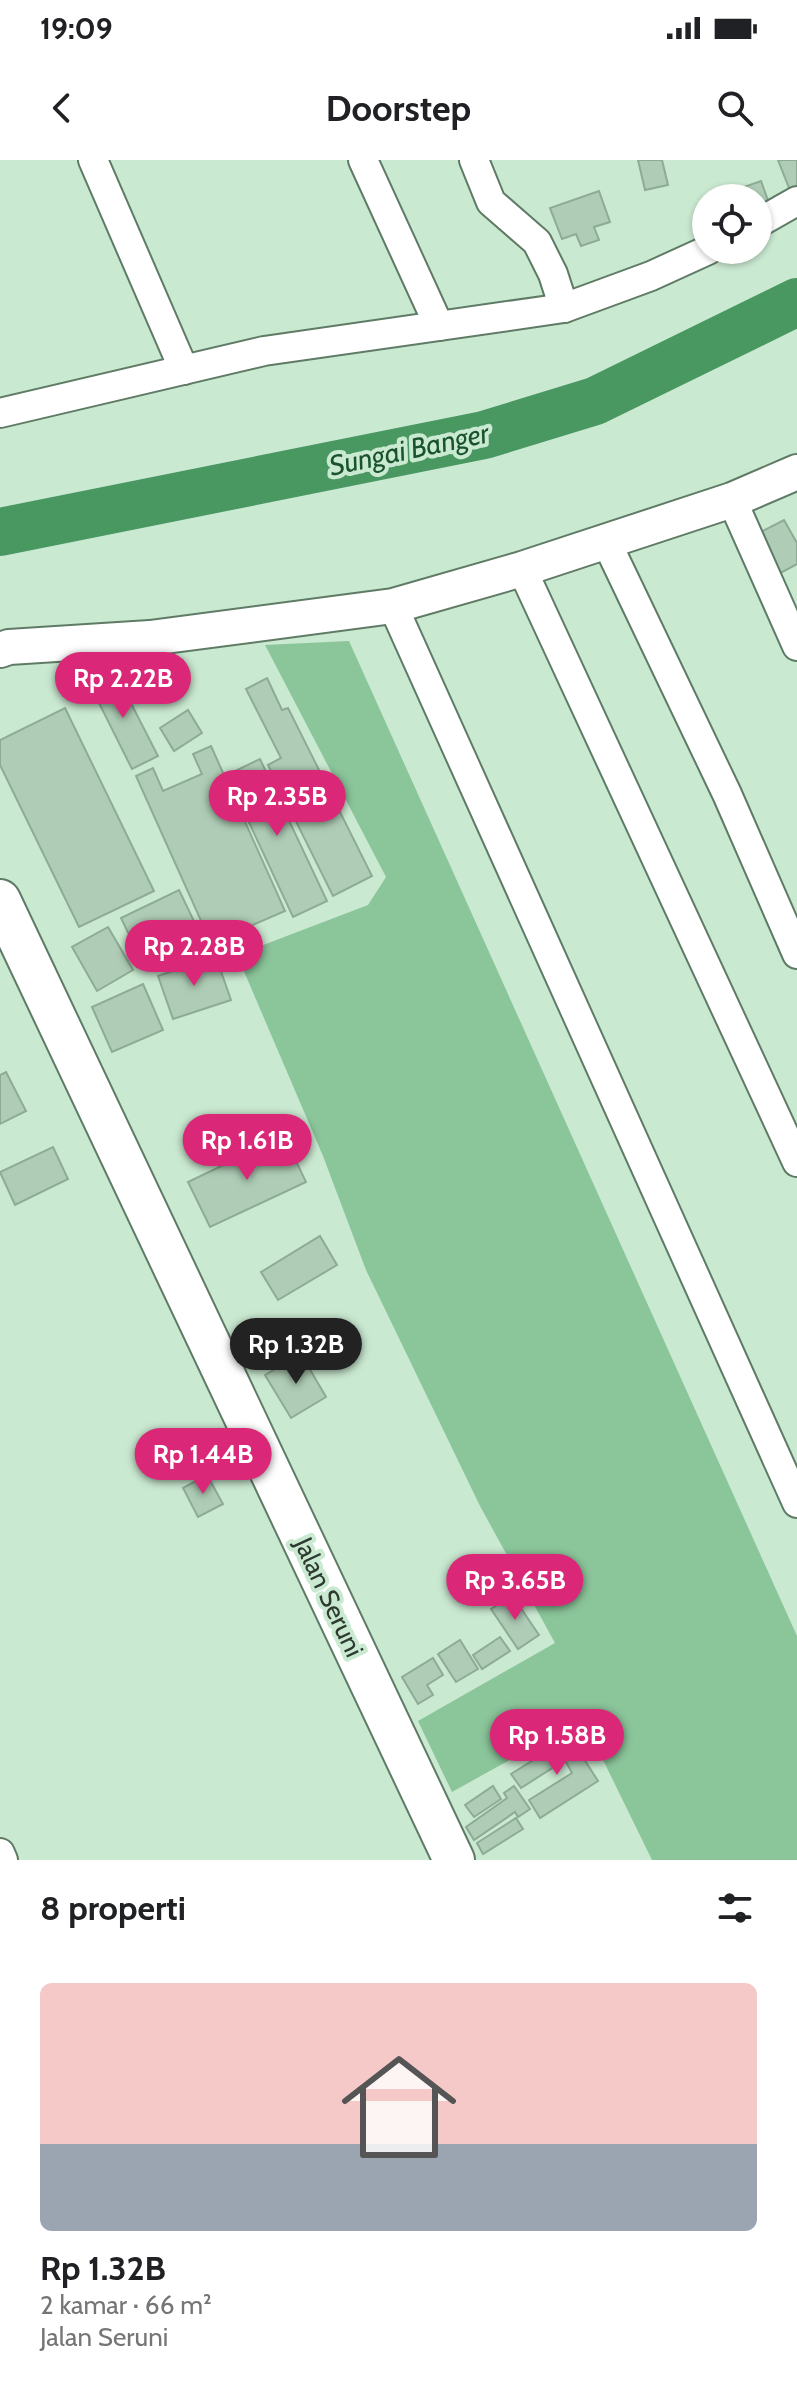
<!DOCTYPE html>
<html lang="id">
<head>
<meta charset="utf-8">
<style>
	body { margin:0; font-family:Cabin,sans-serif; background:#f2f2f2; color:#202124; height:100vh; display:flex; flex-direction:column; font-size:30px; white-space:nowrap }
	* { box-sizing:border-box; margin:0 }
	p { font-size:26px; color:#757577 }
	.icon { flex:none; width:44px; height:44px; fill:none; stroke:currentColor; stroke-width:2; stroke-linecap:round; stroke-linejoin:round }
	.map { position:relative; height:1700px; overflow:hidden }
	.details { display:flex; flex-direction:column; background:#fff; flex:1 }
	.details>* { flex:none }
	.buttons { position:absolute; left:692px; top:24px; display:grid; gap:16px }
	.buttons a { display:grid; place-items:center; width:80px; height:80px; border-radius:50%; background:#fff; box-shadow:0 2px 6px #0004; font-size:40px }
	.price { position:absolute; translate:-50% -68px; padding:0 18px; border-radius:28px; background:#db2777; color:#fff; font-size:26px; line-height:52px; filter:drop-shadow(0 2px 4px #0008) }
	.price::after { content:''; position:absolute; left:50%; top:48px; width:24px; height:18px; margin-left:-12px; background:inherit; clip-path:polygon(0 0,100% 0,50% 100%) }
	.price.current { background:#222; color:#fff }
	ul { padding:0; list-style:none }
	li { display:grid; align-content:center; gap:16px; height:424px; padding:0 40px }
	li span { display:grid; place-items:center; height:248px; border-radius:12px; color:#555 }
	li>.icon { margin-inline-start:auto }
	span .icon { width:144px; height:144px; fill:#fffc; stroke-width:1 }
	li b { font-size:34px }
	h2 { display:flex; justify-content:space-between; align-items:center; height:96px; padding:0 40px; font-size:34px }
	.status { display:flex; justify-content:space-between; align-items:center; height:56px; padding:0 40px; background:#fff; direction:ltr }
	.status svg { height:22px; fill:currentColor }
	header { display:flex; justify-content:space-between; align-items:center; height:104px; padding:0 40px; background:#fff; font-size:36px; font-weight:700 }
	.map>svg:first-child { display:block }
</style>
</head>
<body>
<div class="status"><b>19:09</b><svg viewBox="0 0 49 12"><path d="M0 12V9h3v3zM5 12V6h3v6zM10 12V3h3v9zM15 12V0h3v12zM26 1h20v11H26zM47 4h2v5h-2z"/></svg></div>
<header><svg class="icon" aria-label="back" viewBox="0 0 24 24"><path d="M15 5l-7 7 7 7"/></svg>Doorstep<svg class="icon" aria-label="search" viewBox="0 0 24 24"><circle cx="10" cy="10" r="6"/><path d="M15 15l6 6"/></svg></header>
<div class="map">
<svg width="797" height="1700" viewBox="0 0 797 1700">
	<rect width="100%" height="100%" fill="#cae9d1"/>
	<polygon fill="#8bc59a" points="349,481 797,1476 797,1700 652,1700 583,1559 452,1632 418,1561 555,1483 480,1346 366,1110 323,996 237,795 368,745 386,717 265,485"/>
	<g fill="none" stroke-linecap="round" stroke-linejoin="round">
		<polyline stroke="#499761" stroke-width="48" points="0,372 484,275 595,241 797,142"/>
	</g>
	<g fill="#afcdb6" stroke="#8eab95" stroke-width="2">
		<polygon points="638,0 662,0 668,25 645,30"/>
		<polygon points="778,0 797,0 797,31 791,33"/>
		<polygon points="761,21 771,49 758,54 758,38 722,38 721,35"/>
		<polygon points="599,31 610,62 594,67 599,80 581,86 576,74 562,79 550,48"/>
		<polygon points="784,360 797,383 797,404 775,416 753,376"/>
		<polygon points="114,510 158,596 132,609 89,523"/>
		<polygon points="267,518 282,550 288,548 372,716 333,736 268,605 281,598 246,529"/>
		<polygon points="65,548 154,731 79,767 0,605 0,580"/>
		<polygon points="188,550 202,573 174,591 160,568"/>
		<polygon points="211,586 285,751 211,783 136,616 153,608 163,631 202,614 193,594"/>
		<polygon points="260,599 327,741 293,757 227,615"/>
		<polygon points="179,730 204,782 146,810 121,758"/>
		<polygon points="108,767 133,810 97,831 72,787"/>
		<polygon points="216,797 231,840 173,859 158,816"/>
		<polygon points="143,824 163,870 112,892 92,847"/>
		<polygon points="6,912 26,951 0,964 0,915"/>
		<polygon points="284,976 306,1022 210,1067 188,1022"/>
		<polygon points="53,987 68,1019 15,1045 0,1012"/>
		<polygon points="320,1076 337,1105 278,1140 261,1112"/>
		<polygon points="301,1194 326,1237 291,1258 265,1215"/>
		<polygon points="207,1315 223,1344 198,1357 183,1328"/>
		<polygon points="512,1435 539,1475 518,1489 491,1449"/>
		<polygon points="500,1477 510,1491 482,1509 473,1495"/>
		<polygon points="460,1480 478,1509 456,1522 438,1494"/>
		<polygon points="433,1498 443,1515 427,1525 433,1535 418,1544 402,1517"/>
		<polygon points="570,1577 598,1621 540,1658 529,1640 572,1613 565,1600 521,1628 511,1614"/>
		<polygon points="493,1626 501,1639 474,1657 465,1645"/>
		<polygon points="514,1626 530,1649 518,1657 515,1652 474,1680 466,1667 507,1638 504,1633"/>
		<polygon points="516,1658 523,1669 483,1694 477,1683"/>
	</g>
	<g fill="none" stroke-linecap="round" stroke-linejoin="round">
		<defs>
			<g id="minor">
				<polyline points="93,0 184,210"/>
				<polyline points="363,0 439,166"/>
				<polyline points="474,0 491,42 537,82 553,114 564,148"/>
				<polyline points="758,63 797,41"/>
				<polyline points="0,253 264,191 564,148 651,116 708,90"/>
				<polyline points="732,340 797,486"/>
				<polyline points="606,381 727,634 797,794"/>
				<polyline points="522,409 797,1002"/>
				<polyline points="393,446 797,1343"/>
				<polyline points="0,1693 3,1700"/>
			</g>
			<polyline id="tertiary" points="0,490 9,487 150,478 393,446 522,409 732,340 797,312"/>
			<polyline id="secondary" points="0,740 454,1700"/>
		</defs>
		<use href="#minor" stroke="#5f7b66" stroke-width="32"/>
		<use href="#tertiary" stroke="#5f7b66" stroke-width="38"/>
		<use href="#secondary" stroke="#5f7b66" stroke-width="44"/>
		<use href="#minor" stroke="#fff" stroke-width="28"/>
		<use href="#tertiary" stroke="#fff" stroke-width="34"/>
		<use href="#secondary" stroke="#fff" stroke-width="40"/>
	</g>
	<g text-anchor="middle" dominant-baseline="central" stroke-width="8" stroke-linejoin="round" paint-order="stroke">
		<g font-size="26" fill="#2e3a31" stroke="#cae9d1">
			<text transform="translate(329 1437) rotate(65)">Jalan Seruni</text>
		</g>
		<g font-size="28" font-style="italic" fill="#19532e" stroke="#cae9d1">
			<text transform="translate(409 289) rotate(-12)">Sungai Banger</text>
		</g>
	</g>
</svg>
<div class="buttons">
<a><svg class="icon" aria-label="locate" viewBox="0 0 24 24"><circle cx="12" cy="12" r="6"/><path d="M12 2v4M12 18v4M2 12h4M18 12h4"/></svg></a>
</div>
<b class="price" style="left:123px;top:560px">Rp 2.22B</b>
<b class="price" style="left:277px;top:678px">Rp 2.35B</b>
<b class="price" style="left:194px;top:828px">Rp 2.28B</b>
<b class="price" style="left:247px;top:1022px">Rp 1.61B</b>
<b class="price current" style="left:296px;top:1226px">Rp 1.32B</b>
<b class="price" style="left:203px;top:1336px">Rp 1.44B</b>
<b class="price" style="left:515px;top:1462px">Rp 3.65B</b>
<b class="price" style="left:557px;top:1617px">Rp 1.58B</b>
</div>
<section class="details">
<h2>8 properti<svg class="icon" aria-label="filters" viewBox="0 0 24 24"><path d="M4 7h16M4 17h16"/><circle cx="9" cy="7" r="2"/><circle cx="15" cy="17" r="2"/></svg></h2>
<ul>
<li><span style="background:linear-gradient(#f6c9c9 65%,#9aa5b1 0)"><svg class="icon" aria-label="home" viewBox="0 0 24 24"><path d="M3 11l9-7 9 7M6 9v11h12V9"/></svg></span><div><b>Rp 1.32B</b><p>2 kamar · 66 m²</p><p>Jalan Seruni</p></div></li>
</ul>
</section>
</body>
</html>
